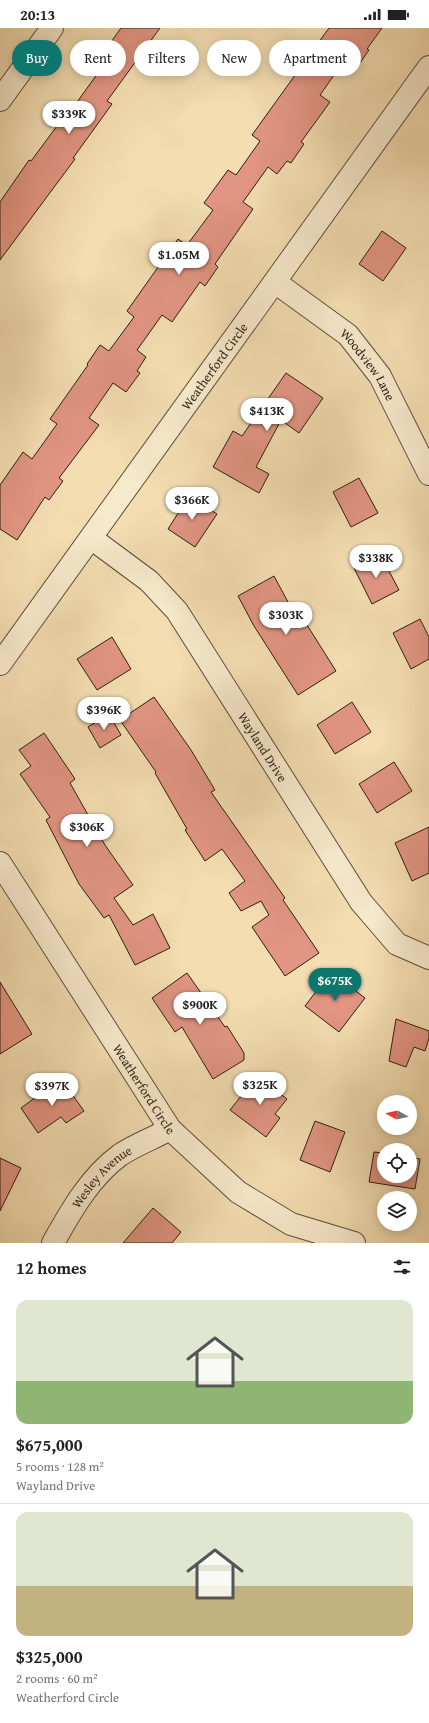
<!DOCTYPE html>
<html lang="en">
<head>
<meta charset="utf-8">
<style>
	body { margin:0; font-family:"Gentium Book Plus",serif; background:#f2f2f2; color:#202124; height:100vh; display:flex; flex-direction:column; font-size:15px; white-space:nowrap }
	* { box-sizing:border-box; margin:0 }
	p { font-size:13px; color:#757577 }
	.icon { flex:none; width:22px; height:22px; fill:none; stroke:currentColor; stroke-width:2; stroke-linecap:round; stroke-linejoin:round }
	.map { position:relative; height:1215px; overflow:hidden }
	.details { display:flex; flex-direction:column; background:#fff; flex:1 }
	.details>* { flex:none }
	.top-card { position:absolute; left:12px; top:12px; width:405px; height:36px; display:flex; gap:8px }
	.needle { width:26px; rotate:278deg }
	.fabs { position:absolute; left:377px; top:1067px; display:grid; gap:8px }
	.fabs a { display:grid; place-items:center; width:40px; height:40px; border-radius:50%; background:#fff; box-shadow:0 2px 10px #0003; font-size:20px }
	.price { position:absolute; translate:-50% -34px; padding:0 9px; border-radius:14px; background:#fff; color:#222; font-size:13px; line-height:26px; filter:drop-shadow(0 1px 2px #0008) }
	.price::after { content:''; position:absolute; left:50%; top:24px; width:12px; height:9px; margin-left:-6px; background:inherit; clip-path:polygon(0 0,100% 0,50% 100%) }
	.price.selected { background:#0f766e; color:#fff }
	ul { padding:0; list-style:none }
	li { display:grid; align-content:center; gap:8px; height:212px; padding:0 16px }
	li+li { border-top:1px solid #e0e0e0 }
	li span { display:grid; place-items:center; height:124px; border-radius:12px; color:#555 }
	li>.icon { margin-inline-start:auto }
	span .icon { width:72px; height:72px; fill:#fffc; stroke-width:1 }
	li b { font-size:17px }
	h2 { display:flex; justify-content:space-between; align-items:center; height:48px; padding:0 16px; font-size:17px }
	.tag { padding:0 14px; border-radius:18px; background:#fff; box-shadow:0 2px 10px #0003; font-size:14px; line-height:36px }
	.tag.selected { background:#0f766e; color:#fff }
	.status { display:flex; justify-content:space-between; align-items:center; height:28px; padding:0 20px; background:#fff; direction:ltr }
	.status svg { height:11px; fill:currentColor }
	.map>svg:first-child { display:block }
</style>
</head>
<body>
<div class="status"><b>20:13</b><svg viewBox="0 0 49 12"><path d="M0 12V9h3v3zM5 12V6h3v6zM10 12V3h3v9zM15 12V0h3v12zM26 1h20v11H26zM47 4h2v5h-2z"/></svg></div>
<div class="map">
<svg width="429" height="1215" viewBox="0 0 429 1215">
	<rect width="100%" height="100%" fill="#f3ddb1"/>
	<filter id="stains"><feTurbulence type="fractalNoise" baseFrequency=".005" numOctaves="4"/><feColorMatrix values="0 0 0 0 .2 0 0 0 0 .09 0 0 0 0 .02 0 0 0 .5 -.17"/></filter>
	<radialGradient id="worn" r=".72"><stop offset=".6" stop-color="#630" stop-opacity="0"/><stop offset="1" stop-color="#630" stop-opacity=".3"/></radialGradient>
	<g fill="#e19582" stroke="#2b1f12">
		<polygon points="121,0 160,0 107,73 112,76 73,130 75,131 0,232 0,174 29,132 31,133 57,98 54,96 67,78 72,81 98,45 95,43 109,24 106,21"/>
		<polygon points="329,0 382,0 367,21 369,22 355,42 344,33 320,67 330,74 301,114 304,116 291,135 287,133 277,146 268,139 243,174 253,181 215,236 218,239 205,258 200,254 172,294 162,287 137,322 146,329 137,343 140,345 126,364 113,355 89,390 99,397 59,450 63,453 49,472 45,469 17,512 0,501 0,457 23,424 32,431 57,396 50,391 88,337 87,336 100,317 109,323 134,289 127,283 178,211 187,217 213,182 204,175 228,142 236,147 260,113 252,107"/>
		<polygon points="382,203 406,220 383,253 359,236"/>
		<polygon points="286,345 323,370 299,405 281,392 256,439 269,446 259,465 213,439 233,403 242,408"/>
		<polygon points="359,450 378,485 351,499 333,464"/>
		<polygon points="189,468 217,486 195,519 168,501"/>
		<polygon points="380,526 399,562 372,576 354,540"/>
		<polygon points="274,548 302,600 307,597 336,643 298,667 254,598 238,568"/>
		<polygon points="420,591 429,609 429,631 411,641 393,605"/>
		<polygon points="112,609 131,641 97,662 77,631"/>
		<polygon points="154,669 191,722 215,762 211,764 285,870 283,872 319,925 285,948 252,899 269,887 261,873 241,883 229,865 245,853 222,821 205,833 185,802 187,801 155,745 156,744 120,692"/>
		<polygon points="352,674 371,704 335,726 317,697"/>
		<polygon points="109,686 121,707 100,720 88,699"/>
		<polygon points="44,705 75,751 70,755 105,817 133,857 114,870 133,897 153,886 170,920 135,937 109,887 104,890 79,856 46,792 50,789 20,746 31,738 19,722"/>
		<polygon points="394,734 412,763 377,785 359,756"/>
		<polygon points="429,799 429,845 412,853 395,815"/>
		<polygon points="331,944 365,970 339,1004 305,978"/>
		<polygon points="187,945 225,999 227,998 244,1025 244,1032 213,1051 182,999 175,1004 152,970"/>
		<polygon points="0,954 32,1006 0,1026"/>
		<polygon points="396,991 429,1003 429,1010 425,1023 414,1019 406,1039 389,1033"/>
		<polygon points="257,1048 287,1071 275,1086 280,1090 266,1109 230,1082"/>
		<polygon points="61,1051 84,1083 66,1095 61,1089 38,1105 21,1080"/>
		<polygon points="315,1093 345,1104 330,1144 300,1132"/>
		<polygon points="374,1124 384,1125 384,1148 410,1148 410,1129 420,1131 415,1161 369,1154"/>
		<polygon points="0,1130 21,1140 0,1183"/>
		<polygon points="153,1180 181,1204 172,1215 123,1215"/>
	</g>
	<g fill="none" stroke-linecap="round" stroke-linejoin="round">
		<defs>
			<g id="minor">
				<polyline points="0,72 52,0"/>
				<path id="s1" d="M275,254L348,307L380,348L429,446"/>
				<path id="s2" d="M91,510L149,553L177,583L361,874L397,916L429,930"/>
				<path id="s3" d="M0,636L429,39"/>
				<path id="s4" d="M0,835L170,1101L238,1164L291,1196L354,1215"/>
				<path id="s5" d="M53,1215C71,1183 90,1149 120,1127C135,1117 154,1110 170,1101"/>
			</g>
		</defs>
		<use href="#minor" stroke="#5d4e3a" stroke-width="24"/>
		<use href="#minor" stroke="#f7e9cc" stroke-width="22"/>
	</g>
	<g text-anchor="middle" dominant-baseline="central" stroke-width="3" stroke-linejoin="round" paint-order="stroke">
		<g font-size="13" fill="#2b1f12" stroke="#f7e9cc">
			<text stroke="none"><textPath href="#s3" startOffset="367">Weatherford Circle</textPath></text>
			<text stroke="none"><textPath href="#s1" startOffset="126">Woodview Lane</textPath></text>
			<text stroke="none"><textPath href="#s2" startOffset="274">Wayland Drive</textPath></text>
			<text stroke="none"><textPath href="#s4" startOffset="268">Weatherford Circle</textPath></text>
			<text stroke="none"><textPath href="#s5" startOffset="83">Wesley Avenue</textPath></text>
		</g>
	</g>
	<rect width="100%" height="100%" filter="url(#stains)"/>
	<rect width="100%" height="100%" fill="url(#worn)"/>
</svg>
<div class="fabs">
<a><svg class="needle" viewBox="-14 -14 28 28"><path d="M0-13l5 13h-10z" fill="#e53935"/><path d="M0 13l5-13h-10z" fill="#757577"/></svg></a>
<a><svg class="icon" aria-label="locate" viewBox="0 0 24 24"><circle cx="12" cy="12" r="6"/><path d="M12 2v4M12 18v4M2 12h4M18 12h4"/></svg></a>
<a><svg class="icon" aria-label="layers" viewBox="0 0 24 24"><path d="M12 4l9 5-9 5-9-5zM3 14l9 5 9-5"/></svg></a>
</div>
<b class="price" style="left:69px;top:107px">$339K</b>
<b class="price" style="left:179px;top:248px">$1.05M</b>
<b class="price" style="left:267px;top:404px">$413K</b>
<b class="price" style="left:192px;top:493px">$366K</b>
<b class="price" style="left:376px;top:551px">$338K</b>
<b class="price" style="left:286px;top:608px">$303K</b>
<b class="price" style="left:104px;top:703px">$396K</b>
<b class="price" style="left:87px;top:820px">$306K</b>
<b class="price selected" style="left:335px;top:974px">$675K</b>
<b class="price" style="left:200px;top:998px">$900K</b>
<b class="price" style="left:260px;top:1078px">$325K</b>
<b class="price" style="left:52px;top:1079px">$397K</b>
<div class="top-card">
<a class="tag selected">Buy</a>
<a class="tag">Rent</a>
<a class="tag">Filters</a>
<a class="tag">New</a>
<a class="tag">Apartment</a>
</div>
</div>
<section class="details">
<h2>12 homes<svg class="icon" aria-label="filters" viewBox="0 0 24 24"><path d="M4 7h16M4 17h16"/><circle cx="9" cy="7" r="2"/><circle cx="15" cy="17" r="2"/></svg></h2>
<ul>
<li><span style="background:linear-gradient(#dfe7d0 65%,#8fb573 0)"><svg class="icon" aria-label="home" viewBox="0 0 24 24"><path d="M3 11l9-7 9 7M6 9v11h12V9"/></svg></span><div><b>$675,000</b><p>5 rooms · 128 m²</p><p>Wayland Drive</p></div></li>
<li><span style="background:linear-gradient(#dfe7d0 60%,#c2b280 0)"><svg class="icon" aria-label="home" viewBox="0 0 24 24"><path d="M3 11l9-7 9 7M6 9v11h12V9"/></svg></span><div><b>$325,000</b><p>2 rooms · 60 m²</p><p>Weatherford Circle</p></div></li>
</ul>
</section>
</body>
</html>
